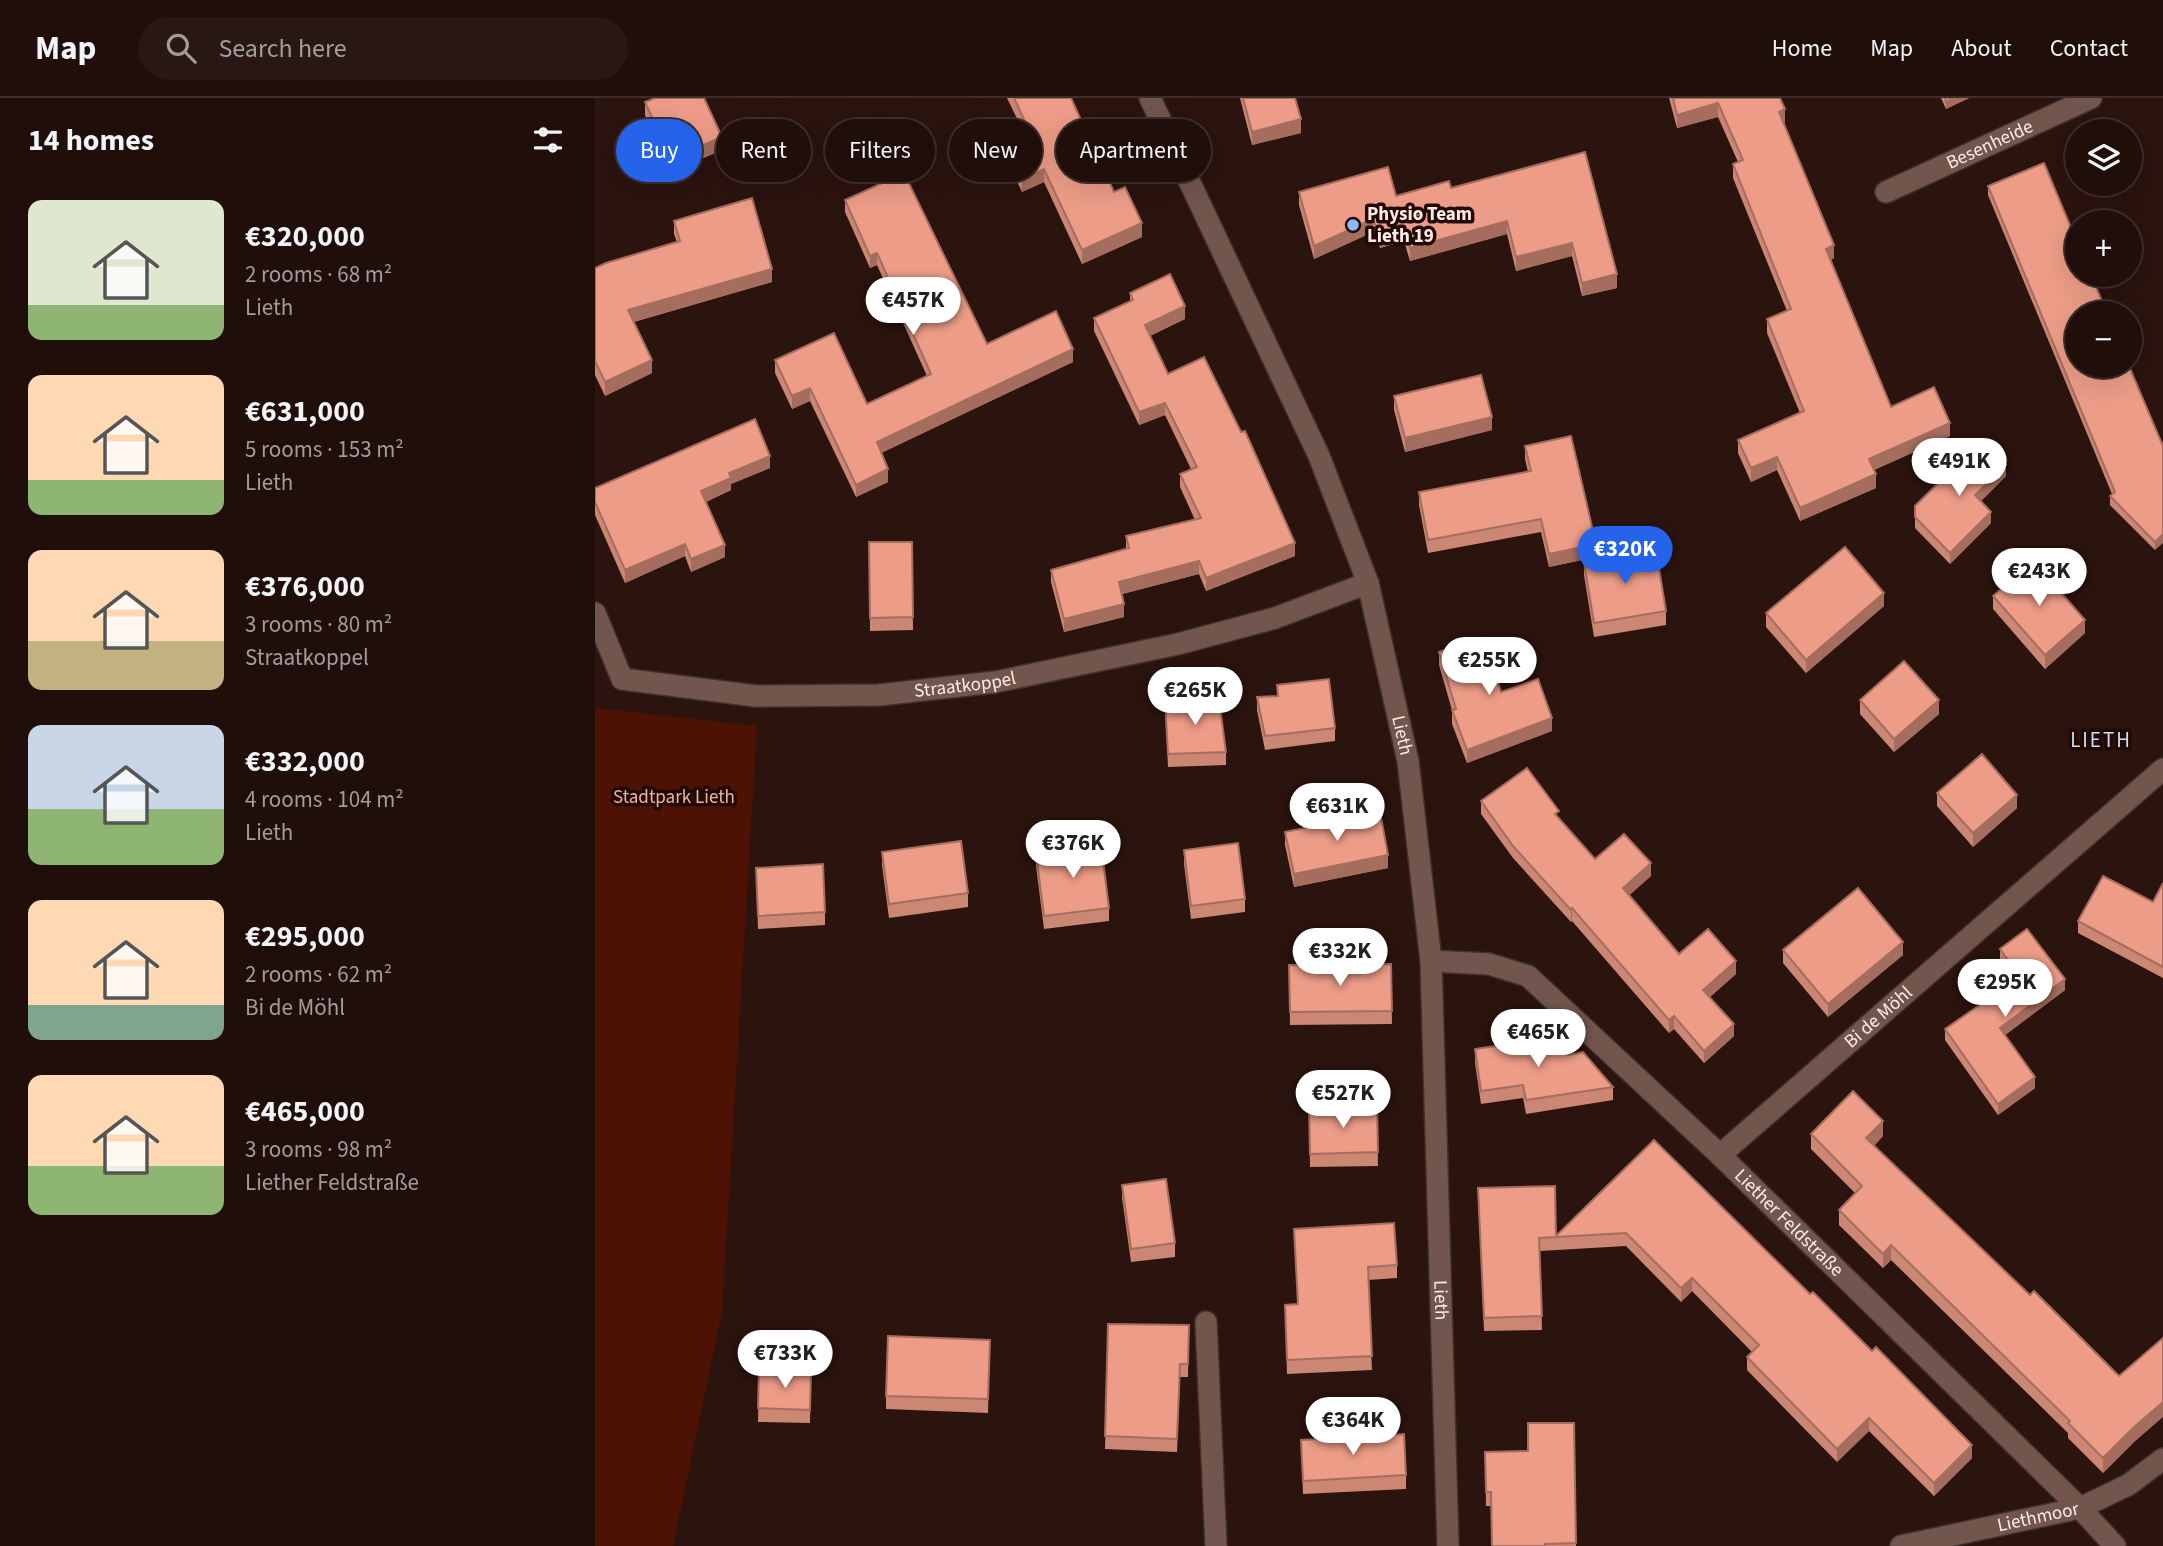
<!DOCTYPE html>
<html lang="en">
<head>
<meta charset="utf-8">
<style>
	body { margin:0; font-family:"Source Sans 3",sans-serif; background:#281713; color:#f1f3f6; height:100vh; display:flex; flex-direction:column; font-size:26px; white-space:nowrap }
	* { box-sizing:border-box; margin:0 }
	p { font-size:23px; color:#a29c9c }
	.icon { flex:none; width:38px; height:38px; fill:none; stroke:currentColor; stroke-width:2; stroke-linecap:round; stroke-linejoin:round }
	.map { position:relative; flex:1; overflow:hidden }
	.panel { display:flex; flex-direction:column; background:#200e0a; width:595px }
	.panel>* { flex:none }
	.top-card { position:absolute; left:21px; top:21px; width:665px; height:63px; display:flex; gap:14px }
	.controls { position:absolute; left:1470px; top:21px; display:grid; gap:14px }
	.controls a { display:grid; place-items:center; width:77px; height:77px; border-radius:50%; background:#200e0a; box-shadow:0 7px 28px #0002,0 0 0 2px #3d2e2b; font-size:35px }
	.price { position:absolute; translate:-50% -60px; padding:0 16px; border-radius:24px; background:#fff; color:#222; font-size:23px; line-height:46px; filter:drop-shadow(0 2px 4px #0008) }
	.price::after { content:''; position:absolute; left:50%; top:42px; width:21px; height:16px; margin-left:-10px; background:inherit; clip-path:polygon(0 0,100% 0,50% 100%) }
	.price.on { background:#2563eb; color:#fff }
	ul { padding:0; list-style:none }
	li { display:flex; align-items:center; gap:21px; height:175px; padding:0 28px }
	li span { display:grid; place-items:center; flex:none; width:196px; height:140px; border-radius:14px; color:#555 }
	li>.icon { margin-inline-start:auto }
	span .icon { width:84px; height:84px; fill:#fffc; stroke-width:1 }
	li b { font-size:30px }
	h2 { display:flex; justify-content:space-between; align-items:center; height:84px; padding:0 28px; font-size:30px }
	.chip { padding:0 24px; border-radius:32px; background:#200e0a; box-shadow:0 7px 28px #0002,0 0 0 2px #3d2e2b; font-size:24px; line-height:63px }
	.chip.on { background:#2563eb; color:#fff }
	header { display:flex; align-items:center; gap:42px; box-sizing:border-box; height:98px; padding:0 35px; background:#200e0a; border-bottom:2px solid #3d2e2b }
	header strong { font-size:33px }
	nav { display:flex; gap:38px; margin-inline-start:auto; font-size:24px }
	.search { width:490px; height:63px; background:#281713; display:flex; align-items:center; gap:18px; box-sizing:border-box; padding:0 24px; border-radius:38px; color:#a29c9c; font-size:26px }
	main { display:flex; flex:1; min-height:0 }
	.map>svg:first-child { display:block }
</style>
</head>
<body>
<header>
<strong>Map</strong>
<div class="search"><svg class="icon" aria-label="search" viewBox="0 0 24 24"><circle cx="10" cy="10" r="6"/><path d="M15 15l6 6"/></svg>Search here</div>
<nav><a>Home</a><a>Map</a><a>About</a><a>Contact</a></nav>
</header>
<main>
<section class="panel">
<h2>14 homes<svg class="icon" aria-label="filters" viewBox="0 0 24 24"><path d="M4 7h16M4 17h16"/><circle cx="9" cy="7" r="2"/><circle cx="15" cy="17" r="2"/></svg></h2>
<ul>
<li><span style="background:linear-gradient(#dfe7d0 75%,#8fb573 0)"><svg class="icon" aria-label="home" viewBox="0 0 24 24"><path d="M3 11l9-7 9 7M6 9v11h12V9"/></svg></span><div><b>€320,000</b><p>2 rooms · 68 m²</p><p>Lieth</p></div></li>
<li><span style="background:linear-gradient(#ffd9b3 75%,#8fb573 0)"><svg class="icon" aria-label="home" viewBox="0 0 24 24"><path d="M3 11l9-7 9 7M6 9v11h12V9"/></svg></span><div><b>€631,000</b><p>5 rooms · 153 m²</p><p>Lieth</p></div></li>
<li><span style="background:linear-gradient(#ffd9b3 65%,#c2b280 0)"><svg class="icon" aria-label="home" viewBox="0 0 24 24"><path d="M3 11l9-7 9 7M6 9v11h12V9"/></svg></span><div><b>€376,000</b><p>3 rooms · 80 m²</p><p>Straatkoppel</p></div></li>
<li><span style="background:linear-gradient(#c9d6e8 60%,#8fb573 0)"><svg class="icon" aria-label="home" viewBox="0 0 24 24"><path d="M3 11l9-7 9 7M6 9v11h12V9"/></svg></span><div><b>€332,000</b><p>4 rooms · 104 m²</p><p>Lieth</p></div></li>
<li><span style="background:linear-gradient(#ffd9b3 75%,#7fa58c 0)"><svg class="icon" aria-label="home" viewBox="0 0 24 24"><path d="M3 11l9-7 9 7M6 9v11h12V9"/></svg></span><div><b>€295,000</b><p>2 rooms · 62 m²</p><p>Bi de Möhl</p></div></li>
<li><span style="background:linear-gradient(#ffd9b3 65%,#8fb573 0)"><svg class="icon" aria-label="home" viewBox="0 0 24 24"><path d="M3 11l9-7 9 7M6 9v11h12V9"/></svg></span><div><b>€465,000</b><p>3 rooms · 98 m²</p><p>Liether Feldstraße</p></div></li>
</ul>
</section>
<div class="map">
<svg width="1568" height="1448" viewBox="0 0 1568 1448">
	<rect width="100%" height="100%" fill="#2b130e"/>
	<polygon fill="#4e1204" points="0,610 162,628 127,1214 78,1448 0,1448"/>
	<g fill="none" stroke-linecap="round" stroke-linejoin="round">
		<defs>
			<g id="minor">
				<path id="s1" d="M555,0L724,358L773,485L813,663L836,863L853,1448"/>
				<path id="s2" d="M1291,94L1496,0"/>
				<path id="s3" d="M0,515L27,581L161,598L284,597L400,584L583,546L680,520L773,485"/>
				<path id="s4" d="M836,863L894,866L933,878L1125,1057L1485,1410L1520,1448"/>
				<path id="s5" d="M1125,1057L1568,671"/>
				<polyline points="611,1224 621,1448"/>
				<path id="s6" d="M1306,1448L1485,1410L1533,1387L1568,1361"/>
			</g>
		</defs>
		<use href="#minor" stroke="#41302e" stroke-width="24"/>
		<use href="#minor" stroke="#72564e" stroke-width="21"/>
	</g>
	<g fill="#cb8674">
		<polygon points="412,0 476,0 519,94 547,139 487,166 449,84 427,94 407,52 407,39 427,31"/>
		<polygon points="645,0 700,0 706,35 657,47"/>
		<polygon points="1074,0 1185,0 1190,24 1189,25 1239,160 1235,162 1296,309 1355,338 1279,372 1281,390 1205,423 1182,372 1156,384 1143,355 1143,342 1205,315 1172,235 1172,221 1192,213 1138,80 1138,66 1143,64 1123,19 1082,30"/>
		<polygon points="1346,0 1374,0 1351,11"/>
		<polygon points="50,4 127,52 76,74 50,17"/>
		<polygon points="990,54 1022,190 987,198 977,158 921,173 912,136 815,163 809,143 785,150 778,134 719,161 704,107 704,94 801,98 856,90"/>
		<polygon points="1393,88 1567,346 1560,452 1515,407 1515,398 1517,396 1393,97"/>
		<polygon points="250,102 392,246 478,264 286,355 293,384 261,399 215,303 197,311 180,275 180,262 272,306 332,278 282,167 275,170 250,114"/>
		<polygon points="79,123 177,184 39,224 57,275 10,298 0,277 0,170 82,144 79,136"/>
		<polygon points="535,195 590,221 555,238 573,276 700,458 611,493 604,476 527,496 529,519 469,534 456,484 456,472 531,451 531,438 600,422 585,389 585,376 596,371 570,317 544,327 499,233 499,220 535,204"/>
		<polygon points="799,298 897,332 810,354 799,312"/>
		<polygon points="930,348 1001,459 954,469 946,434 833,455 824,407 824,394 933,374 930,361"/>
		<polygon points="175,370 136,386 136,392 111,404 130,459 96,474 90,458 30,485 0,417 0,390"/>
		<polygon points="1411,378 1386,403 1396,425 1355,466 1320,430 1320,408"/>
		<polygon points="274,444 317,444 318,532 275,533"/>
		<polygon points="989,464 1071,513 1071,527 999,539 989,477"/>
		<polygon points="1398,498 1490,535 1450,571 1398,511"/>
		<polygon points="1289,508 1211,575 1171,529 1171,515"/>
		<polygon points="844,554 906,594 957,633 872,665 857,626 857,612 844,567"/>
		<polygon points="682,587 740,630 740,643 670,652 662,612 662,599 682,598"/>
		<polygon points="1265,602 1344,616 1299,654 1265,616"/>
		<polygon points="570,603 631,654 631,667 573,669"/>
		<polygon points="1342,695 1422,710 1378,749 1342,708"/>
		<polygon points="886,703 964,720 1000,761 1056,778 1034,797 1084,856 1141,876 1115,899 1139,938 1109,965 1079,931 1074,935 977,823 976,824 918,760 886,716"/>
		<polygon points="690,734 793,770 699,789 690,747"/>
		<polygon points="589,752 650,801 650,814 596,821 589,766"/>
		<polygon points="287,754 373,795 373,809 294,820 287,767"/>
		<polygon points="441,755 514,810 514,823 449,831 441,768"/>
		<polygon points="161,770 230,814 230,827 163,831"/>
		<polygon points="1568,785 1568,880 1483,835 1483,823 1558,804"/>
		<polygon points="1405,851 1470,892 1410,937 1440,990 1403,1017 1350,942 1350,931 1420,882 1405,862"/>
		<polygon points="1188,852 1308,857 1233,919 1188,865"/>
		<polygon points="796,866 797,926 695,927 694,867"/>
		<polygon points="880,951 973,957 1018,989 1018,1002 931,1016 928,1000 886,1006 880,965"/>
		<polygon points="782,1007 783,1068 715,1069 714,1009"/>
		<polygon points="1216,1036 1288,1038 1279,1048 1538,1345 1508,1375 1473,1340 1473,1335 1296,1162 1288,1170 1244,1127 1244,1112 1260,1095 1216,1051"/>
		<polygon points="1059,1042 1377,1360 1339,1398 1274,1333 1242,1364 1152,1272 1152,1259 1157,1254 1097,1193 1086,1204 1031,1148 945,1153 947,1232 889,1233 883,1090 961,1138"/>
		<polygon points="527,1087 580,1145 580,1159 536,1164 527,1100"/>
		<polygon points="699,1131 802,1167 802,1180 773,1182 777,1272 692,1276 690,1207 703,1206"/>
		<polygon points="513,1226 594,1227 593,1279 585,1279 582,1354 510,1351"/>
		<polygon points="395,1242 393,1315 291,1311 291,1298"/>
		<polygon points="164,1272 216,1273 215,1325 163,1324"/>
		<polygon points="979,1325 981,1448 896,1448 896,1408 891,1408 890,1354 933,1353"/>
		<polygon points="706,1342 811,1377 811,1391 708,1396"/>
	</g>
	<g fill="#a56d5e">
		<polygon points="1360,0 1374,0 1351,11 1351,4"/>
		<polygon points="1123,5 1123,19 1082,30 1082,17"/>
		<polygon points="1190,11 1190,24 1184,27 1184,14"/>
		<polygon points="706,21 706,35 657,47 657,34"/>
		<polygon points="127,39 127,52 76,74 76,61"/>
		<polygon points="449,71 449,84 427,94 427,81"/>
		<polygon points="778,121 778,134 719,161 719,148"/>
		<polygon points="912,123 912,136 815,163 815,150"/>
		<polygon points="547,125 547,139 487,166 487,152"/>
		<polygon points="809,130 809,143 785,150 785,137"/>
		<polygon points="977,145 977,158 921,173 921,159"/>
		<polygon points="1239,147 1239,160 1231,164 1231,151"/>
		<polygon points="282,155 282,167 275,170 275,158"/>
		<polygon points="177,171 177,184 33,225 33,212"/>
		<polygon points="1022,176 1022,190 987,198 987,185"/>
		<polygon points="590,208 590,221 550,240 550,227"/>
		<polygon points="478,251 478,264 282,357 282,344"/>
		<polygon points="57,262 57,275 10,298 10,284"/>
		<polygon points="215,290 215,303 197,311 197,298"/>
		<polygon points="570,305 570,317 544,327 544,314"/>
		<polygon points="897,319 897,332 810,354 810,340"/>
		<polygon points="1355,325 1355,338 1274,374 1274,361"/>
		<polygon points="175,358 175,370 136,386 136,392 106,406 106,393 134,375"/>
		<polygon points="1182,359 1182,372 1156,384 1156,370"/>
		<polygon points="1411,367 1411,378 1380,409 1380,397"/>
		<polygon points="293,371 293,384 261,399 261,387"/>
		<polygon points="1281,376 1281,390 1205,423 1205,410"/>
		<polygon points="1396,414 1396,425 1355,466 1355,455"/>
		<polygon points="1568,436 1568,445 1560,452 1560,444"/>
		<polygon points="700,445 700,458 611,493 611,480"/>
		<polygon points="90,446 90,458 30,485 30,472"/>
		<polygon points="1001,446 1001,459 954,469 954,456"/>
		<polygon points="130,447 130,459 96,474 96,461"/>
		<polygon points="604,463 604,476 524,497 524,484"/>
		<polygon points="1289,495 1289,508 1211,575 1211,562"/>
		<polygon points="529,506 529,519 469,534 469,521"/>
		<polygon points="1490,522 1490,535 1450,571 1450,557"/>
		<polygon points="1344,602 1344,616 1299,654 1299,641"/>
		<polygon points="957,620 957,633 872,665 872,652"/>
		<polygon points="1422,697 1422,710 1378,749 1378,735"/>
		<polygon points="793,757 793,770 699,789 699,776"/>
		<polygon points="1056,765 1056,778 1028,803 1028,790"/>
		<polygon points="977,810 977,823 976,824 976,812"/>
		<polygon points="1308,844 1308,857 1233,919 1233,906"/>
		<polygon points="1141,863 1141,876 1108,905 1108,892"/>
		<polygon points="1470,881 1470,892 1405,941 1405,930"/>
		<polygon points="1079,918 1079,931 1074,935 1074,922"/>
		<polygon points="1139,926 1139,938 1109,965 1109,953"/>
		<polygon points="1440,979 1440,990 1403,1017 1403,1006"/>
		<polygon points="1288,1023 1288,1038 1271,1055 1271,1040"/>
		<polygon points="1296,1147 1296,1162 1288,1170 1288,1156"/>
		<polygon points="1097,1180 1097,1193 1086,1204 1086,1190"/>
		<polygon points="1568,1304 1568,1319 1538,1345 1508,1375 1508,1360 1538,1330"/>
		<polygon points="1274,1320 1274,1333 1242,1364 1242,1351"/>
		<polygon points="1377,1347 1377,1360 1339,1398 1339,1385"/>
	</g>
	<g fill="#ec9c87" stroke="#a56d5e" stroke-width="2">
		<polygon points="60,0 109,0 127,39 76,61 50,4"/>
		<polygon points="419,0 476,0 519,94 530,89 547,125 487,152 449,71 427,81 407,39 432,28"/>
		<polygon points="648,0 700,0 706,21 657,34"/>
		<polygon points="1078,0 1185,0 1190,11 1184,14 1239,147 1231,151 1296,309 1339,289 1355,325 1274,361 1281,376 1205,410 1182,359 1156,370 1143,342 1209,313 1172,221 1196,211 1138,66 1148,62 1123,5 1082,17"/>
		<polygon points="1350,0 1360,0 1351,4"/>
		<polygon points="990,54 1022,176 987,185 977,145 921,159 912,123 815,150 809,130 785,137 778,121 719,148 704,94 793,69 801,98 854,83 856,90"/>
		<polygon points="1449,65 1482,144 1482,177 1496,177 1512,215 1482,215 1482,268 1534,268 1567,346 1568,345 1568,436 1560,444 1515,398 1520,394 1393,88"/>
		<polygon points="309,75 392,246 461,213 478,251 282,344 293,371 261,387 215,290 197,298 180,262 239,235 272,306 336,276 282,155 275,158 250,102"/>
		<polygon points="157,100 177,171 33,212 57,262 10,284 0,263 0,170 11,165 85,143 79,123"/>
		<polygon points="575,176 590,208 550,227 573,276 609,259 646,334 650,333 700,445 611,480 604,463 524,484 529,506 469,521 456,472 534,450 531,438 606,420 585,376 602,369 570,305 544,314 499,220 538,202 535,195"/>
		<polygon points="886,277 897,319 810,340 799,298"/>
		<polygon points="160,321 175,358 134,375 136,380 106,393 130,447 96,461 90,446 30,472 0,404 0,390"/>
		<polygon points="976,338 1001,446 954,456 946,421 833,442 824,394 936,373 930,348"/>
		<polygon points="1387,342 1411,367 1380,397 1396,414 1355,455 1320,419 1320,408"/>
		<polygon points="274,444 317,444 318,519 275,520"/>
		<polygon points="1250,449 1289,495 1211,562 1171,515"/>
		<polygon points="1061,452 1071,513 999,525 989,464"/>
		<polygon points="1438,463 1490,522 1450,557 1398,498"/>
		<polygon points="890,540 906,594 943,581 957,620 872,652 857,612 861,611 844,554"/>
		<polygon points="1309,563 1344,602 1299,641 1265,602"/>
		<polygon points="734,581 740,630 670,638 662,599 683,598 682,587"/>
		<polygon points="624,601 631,654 573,656 570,603"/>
		<polygon points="1387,656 1422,697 1378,735 1342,695"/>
		<polygon points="932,670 964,713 960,716 1000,761 1029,736 1056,765 1028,790 1084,856 1113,831 1141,863 1108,892 1139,926 1109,953 1079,918 1074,922 977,810 976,812 918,748 886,703"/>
		<polygon points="785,714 793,757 699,776 690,734"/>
		<polygon points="366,743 373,795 294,806 287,754"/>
		<polygon points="643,745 650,801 596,808 589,752"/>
		<polygon points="506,747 514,810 449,818 441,755"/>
		<polygon points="228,766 230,814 163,818 161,770"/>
		<polygon points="1508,778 1558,804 1568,785 1568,869 1483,823"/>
		<polygon points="1263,790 1308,844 1233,906 1188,852"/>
		<polygon points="1432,831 1470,881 1405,930 1440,979 1403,1006 1350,931 1425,879 1405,851"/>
		<polygon points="796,866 797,913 695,914 694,867"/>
		<polygon points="970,938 973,957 988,954 1018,989 931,1002 928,987 886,993 880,951"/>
		<polygon points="1258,993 1288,1023 1271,1040 1435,1197 1439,1193 1524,1278 1568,1240 1568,1304 1538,1330 1508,1360 1473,1325 1475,1323 1296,1147 1288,1156 1244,1112 1267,1088 1216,1036"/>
		<polygon points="782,1007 783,1054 715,1056 714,1009"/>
		<polygon points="1059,1042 1215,1196 1218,1194 1277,1253 1281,1249 1377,1347 1339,1385 1274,1320 1242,1351 1152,1259 1164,1247 1097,1180 1086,1190 1031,1135 944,1140 947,1218 889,1220 883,1090 960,1088 961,1138"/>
		<polygon points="571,1081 580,1145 536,1151 527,1087"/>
		<polygon points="799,1125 802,1167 773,1169 777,1258 692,1262 690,1207 703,1206 699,1131"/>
		<polygon points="513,1226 594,1227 593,1266 585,1266 582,1341 510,1338"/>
		<polygon points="293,1238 395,1242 393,1301 291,1298"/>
		<polygon points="164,1272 216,1273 215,1312 163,1310"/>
		<polygon points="933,1325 979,1325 981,1445 950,1446 950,1448 897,1448 896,1394 891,1394 890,1354 933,1353"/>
		<polygon points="809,1336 811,1377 708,1383 706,1342"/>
	</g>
	<circle fill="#91b8fd" stroke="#200a06" stroke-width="2.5" cx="758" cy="127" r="7"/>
	<g text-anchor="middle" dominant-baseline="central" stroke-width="7" stroke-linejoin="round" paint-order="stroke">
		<g font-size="19" fill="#fcebe6" stroke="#200a06">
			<text stroke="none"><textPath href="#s2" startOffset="114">Besenheide</textPath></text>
			<text stroke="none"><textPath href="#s3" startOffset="416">Straatkoppel</textPath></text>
			<text stroke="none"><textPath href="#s1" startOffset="688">Lieth</textPath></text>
			<text stroke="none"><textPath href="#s5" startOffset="210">Bi de Möhl</textPath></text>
			<text stroke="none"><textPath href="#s4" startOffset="458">Liether Feldstraße</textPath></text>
			<text stroke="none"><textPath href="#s1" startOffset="1255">Lieth</textPath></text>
			<text stroke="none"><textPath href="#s6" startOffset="140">Liethmoor</textPath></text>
		</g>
		<g font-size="19" font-weight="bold" fill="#fcebe6" stroke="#200a06" text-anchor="start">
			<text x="772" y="116">Physio Team<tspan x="772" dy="22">Lieth 19</tspan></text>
		</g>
		<g font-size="19" fill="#f2b2a1" stroke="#200a06">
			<text x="79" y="699">Stadtpark Lieth</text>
		</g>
		<g font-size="21" letter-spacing="2" fill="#d0dff9" stroke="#200a06">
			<text x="1506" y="642">LIETH</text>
		</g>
	</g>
</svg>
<div class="controls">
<a><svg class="icon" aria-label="layers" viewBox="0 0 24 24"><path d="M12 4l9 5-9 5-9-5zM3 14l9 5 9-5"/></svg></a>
<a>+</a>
<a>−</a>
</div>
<b class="price" style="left:318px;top:239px">€457K</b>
<b class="price" style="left:1364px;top:400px">€491K</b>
<b class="price on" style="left:1030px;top:488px">€320K</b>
<b class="price" style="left:1444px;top:510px">€243K</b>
<b class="price" style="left:894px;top:599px">€255K</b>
<b class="price" style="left:600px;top:629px">€265K</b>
<b class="price" style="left:742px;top:745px">€631K</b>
<b class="price" style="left:478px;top:782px">€376K</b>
<b class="price" style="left:745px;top:890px">€332K</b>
<b class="price" style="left:1410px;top:921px">€295K</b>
<b class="price" style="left:943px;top:971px">€465K</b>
<b class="price" style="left:748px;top:1032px">€527K</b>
<b class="price" style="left:190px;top:1292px">€733K</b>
<b class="price" style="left:758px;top:1359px">€364K</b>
<div class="top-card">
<a class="chip on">Buy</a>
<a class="chip">Rent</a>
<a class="chip">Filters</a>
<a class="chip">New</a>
<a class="chip">Apartment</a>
</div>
</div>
</main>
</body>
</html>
